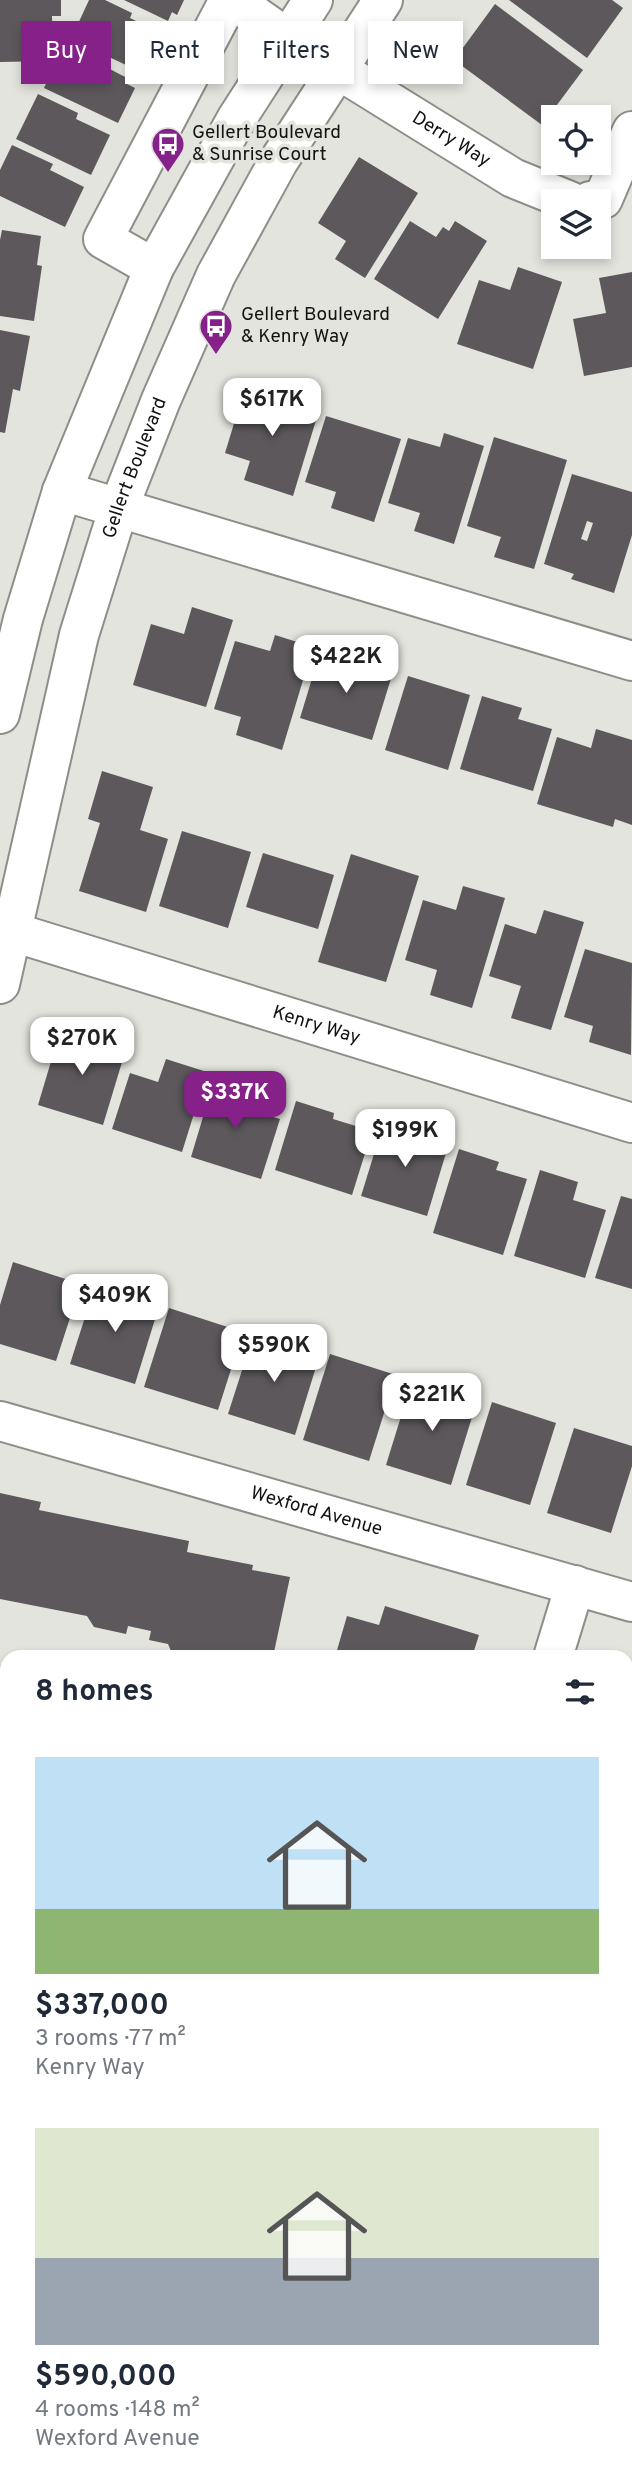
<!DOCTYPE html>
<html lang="en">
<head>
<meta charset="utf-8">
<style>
	body { margin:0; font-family:Overpass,sans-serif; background:#f2f2f3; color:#1f2937; height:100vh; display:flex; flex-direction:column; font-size:26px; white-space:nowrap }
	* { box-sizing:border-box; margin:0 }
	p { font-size:23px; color:#747a83 }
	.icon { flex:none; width:38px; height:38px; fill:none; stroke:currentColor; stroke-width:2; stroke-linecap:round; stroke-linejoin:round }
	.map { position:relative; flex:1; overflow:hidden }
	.details { position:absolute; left:0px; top:1650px; width:634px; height:842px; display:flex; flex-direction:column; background:#fff; border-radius:21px 21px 0 0; box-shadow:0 4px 10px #0003 }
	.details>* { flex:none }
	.top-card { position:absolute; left:21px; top:21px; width:592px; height:63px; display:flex; gap:14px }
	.fabs { position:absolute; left:541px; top:105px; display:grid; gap:14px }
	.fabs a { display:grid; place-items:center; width:70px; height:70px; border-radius:0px; background:#fff; box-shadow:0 4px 10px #0003; font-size:35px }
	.price { position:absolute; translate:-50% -60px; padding:0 16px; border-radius:14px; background:#fff; color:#222; font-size:23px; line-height:46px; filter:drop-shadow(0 2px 4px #0008) }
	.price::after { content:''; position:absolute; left:50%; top:42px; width:21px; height:16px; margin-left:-10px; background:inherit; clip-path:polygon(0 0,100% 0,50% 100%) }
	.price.selected { background:#86218a; color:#fff }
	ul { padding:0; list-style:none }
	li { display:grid; align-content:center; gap:14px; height:371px; padding:0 35px }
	li span { display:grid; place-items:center; height:217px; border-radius:0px; color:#555 }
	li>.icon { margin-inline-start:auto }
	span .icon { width:126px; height:126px; fill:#fffc; stroke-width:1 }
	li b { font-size:30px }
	h2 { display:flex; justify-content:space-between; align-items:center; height:84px; padding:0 35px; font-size:30px }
	.tag { padding:0 24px; border-radius:0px; background:#fff; box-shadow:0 4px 10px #0003; font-size:24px; line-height:63px }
	.tag.selected { background:#86218a; color:#fff }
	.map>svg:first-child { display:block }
</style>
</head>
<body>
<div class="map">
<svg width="632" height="2491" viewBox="0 0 632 2491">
	<rect width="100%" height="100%" fill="#e3e4dd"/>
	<g fill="#5c585c" fill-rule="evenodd">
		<polygon points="0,0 61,0 61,16 52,16 53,61 0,62"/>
		<polygon points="89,0 105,0 132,13 130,18 164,35 145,74 71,39"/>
		<polygon points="124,0 184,0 177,15 172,12 168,21"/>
		<polygon points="509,0 612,0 623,8 587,58"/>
		<polygon points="495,4 583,70 542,125 454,60"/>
		<polygon points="65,43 106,63 104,66 129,79 127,84 135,88 118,123 44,88"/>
		<polygon points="38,94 78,113 76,119 110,135 91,175 16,139"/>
		<polygon points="12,145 53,164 50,170 84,187 65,227 0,196 0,170"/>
		<polygon points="359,157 418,193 365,278 335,259 346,241 318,223"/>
		<polygon points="410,221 436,237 443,227 449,231 455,221 487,241 438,319 374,279"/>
		<polygon points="2,230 41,236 37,265 42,266 34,321 0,316 0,240"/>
		<polygon points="518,267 562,282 533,369 457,344 479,280 510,290"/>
		<polygon points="632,272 632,367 584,376 573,319 606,313 599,278"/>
		<polygon points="0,330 30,336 20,391 13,389 5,433 0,432"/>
		<polygon points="246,384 320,407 293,496 244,480 250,461 225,453"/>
		<polygon points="326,416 401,439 374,522 331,508 336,492 305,482"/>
		<polygon points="444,433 484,446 454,544 414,531 420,513 388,503 408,438 440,447"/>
		<polygon points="494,437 567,460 534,569 494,557 501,537 467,526"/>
		<path d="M572,474L632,492V535L614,593L571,579L574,574L544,564ZM587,521L593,523L587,541L581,539Z"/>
		<polygon points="192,607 233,620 206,707 133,685 151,624 184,634"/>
		<polygon points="275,635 313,647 282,750 236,735 241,717 214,709 235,641 270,651"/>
		<polygon points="321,649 393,672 372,740 300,718"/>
		<polygon points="408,676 470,695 448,770 385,750"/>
		<polygon points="482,696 522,708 518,719 552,729 533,791 460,769"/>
		<polygon points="596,729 632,740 632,825 615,819 613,827 537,804 557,737 591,748"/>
		<polygon points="102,771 153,787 140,830 168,839 146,912 79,891 100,823 88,819"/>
		<polygon points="182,831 251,852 228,928 159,906"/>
		<polygon points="263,853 334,875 318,929 246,907"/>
		<polygon points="351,854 419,876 386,982 318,962"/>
		<polygon points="463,886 505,898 472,1008 430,995 437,970 405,960 423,900 456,910"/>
		<polygon points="544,910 584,922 551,1030 511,1018 521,986 489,976 505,924 536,934"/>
		<polygon points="585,949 632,963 631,1055 589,1042 593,1026 564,1017"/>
		<polygon points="61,1028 126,1049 103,1125 38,1105"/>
		<polygon points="166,1059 207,1072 182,1152 112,1129 130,1073 158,1082"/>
		<polygon points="215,1077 257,1090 251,1110 280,1119 261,1179 191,1157"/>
		<polygon points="296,1101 334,1113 333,1119 372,1131 352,1195 275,1170"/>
		<polygon points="384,1122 449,1143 427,1216 361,1196"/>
		<polygon points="459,1149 499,1162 496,1170 527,1179 503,1255 433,1233"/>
		<polygon points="540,1170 578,1182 573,1200 606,1210 585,1278 514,1256"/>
		<polygon points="621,1196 632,1199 632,1289 595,1278"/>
		<polygon points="13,1262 81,1284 56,1361 0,1344 0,1305"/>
		<polygon points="96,1283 160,1303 135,1384 70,1364"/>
		<polygon points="169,1308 243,1332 218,1410 144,1387"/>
		<polygon points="254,1333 320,1354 295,1435 228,1414"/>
		<polygon points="330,1354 396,1375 369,1461 303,1440"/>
		<polygon points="412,1381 477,1401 451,1485 386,1465"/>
		<polygon points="492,1402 556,1423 530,1505 466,1485"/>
		<polygon points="574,1428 632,1446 632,1466 611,1533 547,1513"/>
		<polygon points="0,1493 41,1502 39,1510 189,1541 187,1552 253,1565 252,1570 290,1577 273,1657 233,1657 211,1653 210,1657 199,1657 171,1651 168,1644 149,1640 151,1631 128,1626 126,1634 94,1627 87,1616 0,1599"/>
		<polygon points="385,1606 479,1635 472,1657 335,1657 347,1616 379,1625"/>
		<polygon points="626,1679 632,1681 632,1766 626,1764"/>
		<polygon points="0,1694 7,1695 7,1779 0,1778"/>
		<polygon points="626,1834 632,1836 632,1914 626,1912"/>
		<polygon points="626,1921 632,1923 632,2002 626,2000"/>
		<polygon points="0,1969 7,1970 7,2077 0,2076"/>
		<polygon points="631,2145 632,2145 632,2255 626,2254 626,2168"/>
		<polygon points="0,2150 7,2151 7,2232 0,2231"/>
		<polygon points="626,2330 632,2331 632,2425 629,2434 626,2433"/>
		<polygon points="1,2419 7,2420 7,2485 31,2485 30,2491 0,2491"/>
		<polygon points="141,2485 172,2485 191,2490 139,2491"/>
	</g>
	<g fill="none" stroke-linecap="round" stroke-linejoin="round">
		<defs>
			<g id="street">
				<path id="s1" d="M233,0L287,38L513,178L570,201"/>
				<polyline points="590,201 603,199 632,131"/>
				<polyline points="154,268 103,239 229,0"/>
				<polyline points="62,491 632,661"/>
				<polyline points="0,714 23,619 62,491 154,268 237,118 313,0"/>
				<path id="s2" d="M0,928L632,1123"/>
				<path id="s3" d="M0,984L79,635L119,507L161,400L216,275L278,162L383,0"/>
				<path id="s4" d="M0,1421L632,1602"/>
				<polyline points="553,1657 575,1585"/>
				<polyline points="0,1863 7,1864"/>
				<polyline points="626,2060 632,2061"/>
				<polyline points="0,2293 7,2294"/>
				<polyline points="0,2371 7,2371"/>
				<polyline points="507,2485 531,2491"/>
				<polyline points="317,2491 319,2485"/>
			</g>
		</defs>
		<use href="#street" stroke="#8d8e88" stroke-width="42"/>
		<use href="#street" stroke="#fff" stroke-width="38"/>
	</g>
	<defs>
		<symbol id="bus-pin" viewBox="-11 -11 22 30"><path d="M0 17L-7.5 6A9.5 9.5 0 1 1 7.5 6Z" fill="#86218a" stroke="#e3e4dd"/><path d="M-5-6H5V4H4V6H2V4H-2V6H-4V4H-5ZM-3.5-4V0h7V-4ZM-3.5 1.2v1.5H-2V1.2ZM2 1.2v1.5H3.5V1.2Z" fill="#fff"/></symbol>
	</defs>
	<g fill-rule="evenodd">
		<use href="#bus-pin" x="149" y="125" width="38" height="52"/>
		<use href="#bus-pin" x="197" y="307" width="38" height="52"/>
	</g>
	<g text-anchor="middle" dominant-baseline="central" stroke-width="7" stroke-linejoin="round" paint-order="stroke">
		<g font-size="19" fill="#121210" stroke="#e3e4dd" text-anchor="start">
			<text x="192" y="133">Gellert Boulevard<tspan x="192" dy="22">&amp; Sunrise Court</tspan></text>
			<text x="241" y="315">Gellert Boulevard<tspan x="241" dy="22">&amp; Kenry Way</tspan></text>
		</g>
		<g font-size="19" fill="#121210" stroke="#e3e4dd">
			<text stroke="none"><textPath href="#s1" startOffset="259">Derry Way</textPath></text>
			<text stroke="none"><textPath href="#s3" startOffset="534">Gellert Boulevard</textPath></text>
			<text stroke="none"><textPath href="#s2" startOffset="331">Kenry Way</textPath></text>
			<text stroke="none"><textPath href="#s4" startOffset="329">Wexford Avenue</textPath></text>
		</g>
	</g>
</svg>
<div class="fabs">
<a><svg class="icon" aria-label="locate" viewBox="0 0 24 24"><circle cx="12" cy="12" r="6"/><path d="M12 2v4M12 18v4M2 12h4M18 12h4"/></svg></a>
<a><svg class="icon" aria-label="layers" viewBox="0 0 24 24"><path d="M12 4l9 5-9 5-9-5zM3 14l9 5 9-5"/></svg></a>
</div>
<b class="price" style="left:272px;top:438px">$617K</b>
<b class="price" style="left:346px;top:695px">$422K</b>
<b class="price" style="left:82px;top:1077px">$270K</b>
<b class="price selected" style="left:235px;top:1131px">$337K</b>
<b class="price" style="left:405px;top:1169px">$199K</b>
<b class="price" style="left:115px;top:1334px">$409K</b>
<b class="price" style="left:274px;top:1384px">$590K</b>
<b class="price" style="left:432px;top:1433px">$221K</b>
<div class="top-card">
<a class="tag selected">Buy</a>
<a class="tag">Rent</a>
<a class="tag">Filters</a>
<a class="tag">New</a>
</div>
<section class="details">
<h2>8 homes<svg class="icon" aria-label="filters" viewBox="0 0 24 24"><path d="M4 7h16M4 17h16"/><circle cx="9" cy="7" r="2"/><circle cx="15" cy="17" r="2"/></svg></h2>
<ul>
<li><span style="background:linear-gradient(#bfe0f5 70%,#8fb573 0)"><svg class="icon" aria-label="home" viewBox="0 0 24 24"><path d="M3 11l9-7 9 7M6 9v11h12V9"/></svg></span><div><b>$337,000</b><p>3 rooms · 77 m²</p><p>Kenry Way</p></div></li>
<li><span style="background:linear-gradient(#dfe7d0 60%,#9aa5b1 0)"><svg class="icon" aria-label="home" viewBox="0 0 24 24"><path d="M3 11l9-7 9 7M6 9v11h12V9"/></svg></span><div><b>$590,000</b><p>4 rooms · 148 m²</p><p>Wexford Avenue</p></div></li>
</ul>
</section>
</div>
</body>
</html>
